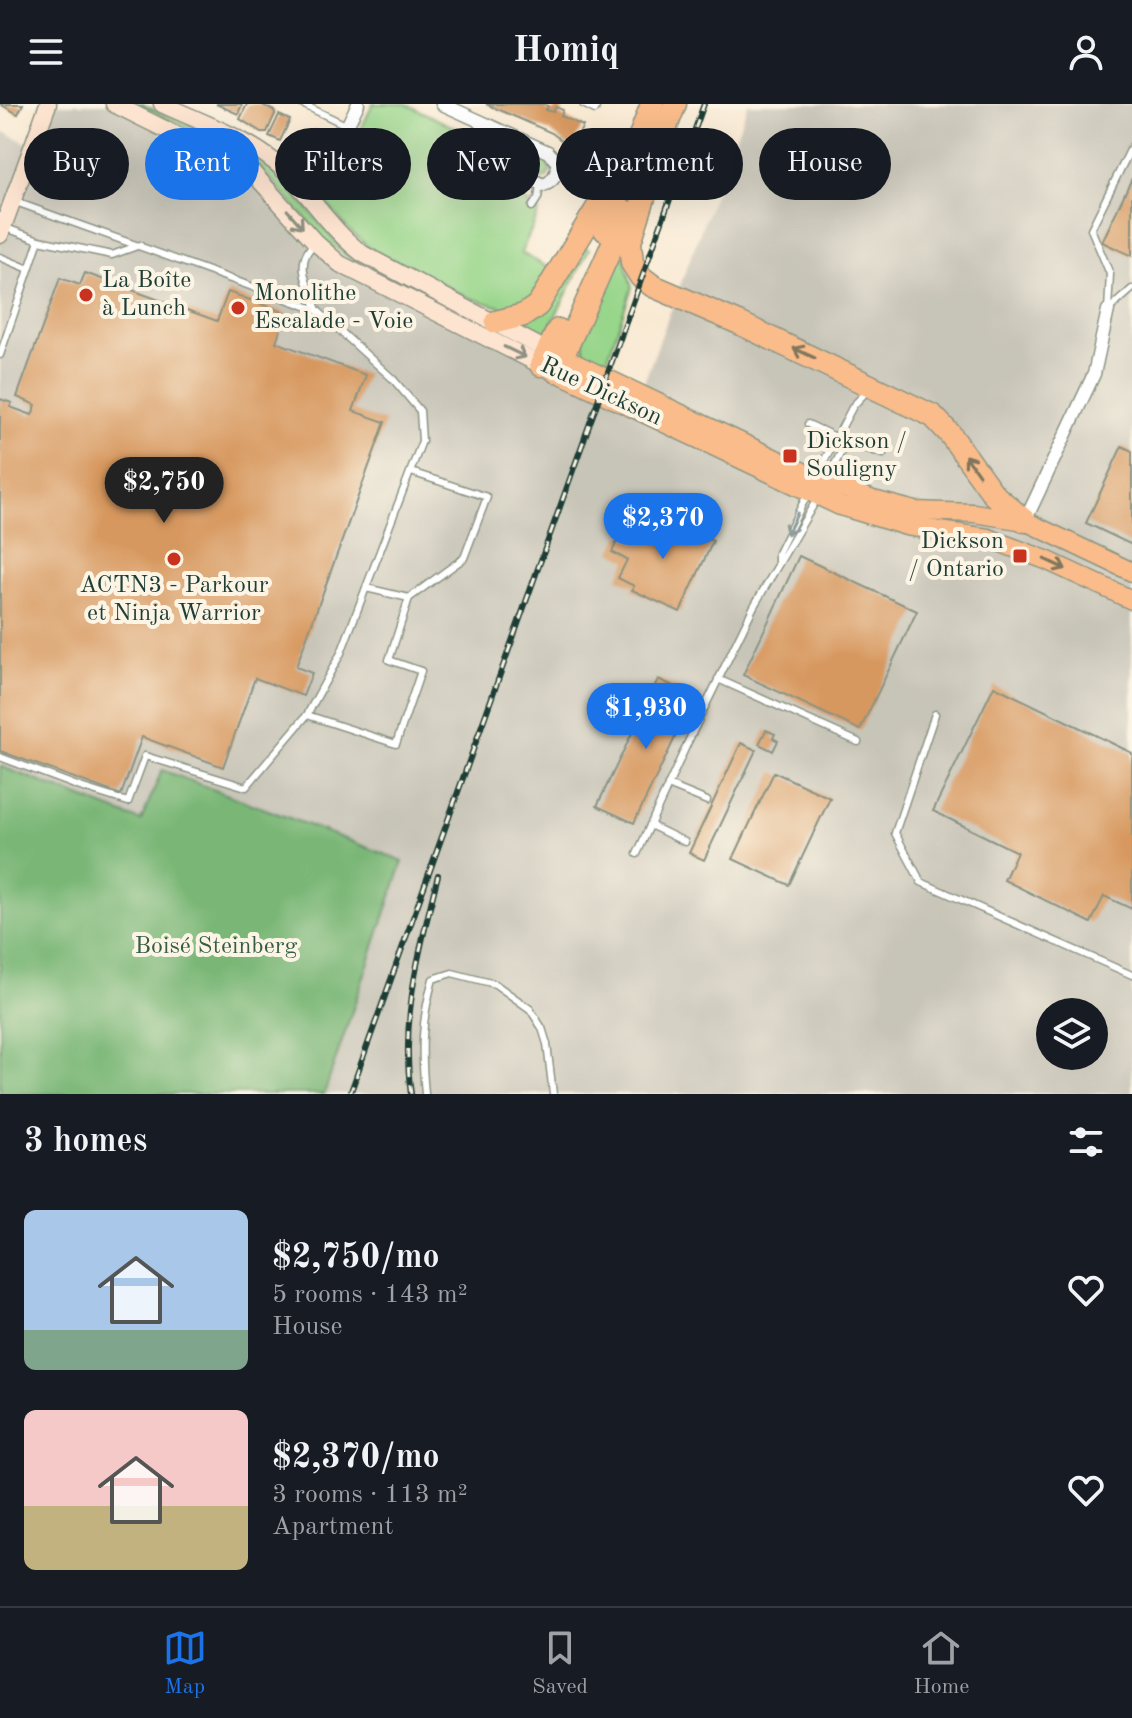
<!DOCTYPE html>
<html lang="en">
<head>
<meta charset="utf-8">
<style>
	body { margin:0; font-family:"Old Standard TT",serif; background:#242831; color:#f1f3f6; height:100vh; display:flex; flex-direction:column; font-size:30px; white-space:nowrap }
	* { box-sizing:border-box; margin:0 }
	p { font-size:26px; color:#9ea1a6 }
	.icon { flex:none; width:44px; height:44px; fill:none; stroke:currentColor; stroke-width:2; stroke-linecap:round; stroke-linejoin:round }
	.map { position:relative; height:990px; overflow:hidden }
	.side { display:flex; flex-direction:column; background:#171b24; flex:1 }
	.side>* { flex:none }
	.banner { position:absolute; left:24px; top:24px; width:1084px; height:72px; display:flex; gap:16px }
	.controls { position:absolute; left:1036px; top:894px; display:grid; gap:16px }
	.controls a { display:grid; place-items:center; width:72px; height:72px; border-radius:50%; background:#171b24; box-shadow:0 8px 32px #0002; font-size:40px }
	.price { position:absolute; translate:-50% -68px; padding:0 18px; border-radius:28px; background:#1a73e8; color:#fff; font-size:26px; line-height:52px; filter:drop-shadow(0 2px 4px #0008) }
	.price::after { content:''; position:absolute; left:50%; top:48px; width:24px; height:18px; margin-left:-12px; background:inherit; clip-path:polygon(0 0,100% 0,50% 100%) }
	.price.selected { background:#222; color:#fff }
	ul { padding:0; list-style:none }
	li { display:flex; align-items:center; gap:24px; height:200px; padding:0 24px }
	li span { display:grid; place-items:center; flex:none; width:224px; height:160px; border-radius:12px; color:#555 }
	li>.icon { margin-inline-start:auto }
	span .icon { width:96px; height:96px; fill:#fffc; stroke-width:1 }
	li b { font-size:34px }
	h2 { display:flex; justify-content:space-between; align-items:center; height:96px; padding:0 24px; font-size:34px }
	.pill { padding:0 28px; border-radius:36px; background:#171b24; box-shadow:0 8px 32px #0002; font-size:28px; line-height:72px }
	.pill.selected { background:#1a73e8; color:#fff }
	header { display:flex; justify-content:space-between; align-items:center; height:104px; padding:0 24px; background:#171b24; font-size:36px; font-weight:600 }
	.tab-bar { display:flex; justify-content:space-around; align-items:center; height:112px; border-top:2px solid #363941; background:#171b24; font-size:22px; color:#9ea1a6 }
	.tab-bar a { display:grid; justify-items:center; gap:4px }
	.tab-bar .selected { color:#1a73e8 }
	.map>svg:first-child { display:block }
</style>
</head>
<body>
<header><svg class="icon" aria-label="menu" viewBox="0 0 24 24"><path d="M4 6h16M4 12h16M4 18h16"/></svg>Homiq<svg class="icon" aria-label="person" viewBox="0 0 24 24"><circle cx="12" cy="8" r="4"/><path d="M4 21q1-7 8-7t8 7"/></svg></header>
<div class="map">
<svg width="1132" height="990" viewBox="0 0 1132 990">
	<rect width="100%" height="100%" fill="#fcf5e5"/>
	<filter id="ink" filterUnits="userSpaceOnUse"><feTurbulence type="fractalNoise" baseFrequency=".0125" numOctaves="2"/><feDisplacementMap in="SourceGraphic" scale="16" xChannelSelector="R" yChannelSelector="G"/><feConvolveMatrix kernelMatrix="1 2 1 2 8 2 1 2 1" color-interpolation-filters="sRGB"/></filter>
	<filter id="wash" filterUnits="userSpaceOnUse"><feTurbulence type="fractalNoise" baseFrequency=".006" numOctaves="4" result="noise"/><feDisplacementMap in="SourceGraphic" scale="32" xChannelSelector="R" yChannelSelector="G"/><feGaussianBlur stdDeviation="1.8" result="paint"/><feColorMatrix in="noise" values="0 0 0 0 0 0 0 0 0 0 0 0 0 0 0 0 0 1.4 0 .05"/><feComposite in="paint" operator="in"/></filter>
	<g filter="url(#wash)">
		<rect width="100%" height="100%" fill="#f9ead4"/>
		<path fill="#c7c4b8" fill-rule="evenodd" d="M48,0H114L240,61L316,139L634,305L748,0H1132V990H0V26L33,42ZM1050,908H1094V952H1050Z"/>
		<g fill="#98d68b" stroke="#5c8a60" stroke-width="2">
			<path d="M137,0H142C181,19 248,43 278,72C306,98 326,133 357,158L356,160L326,137L259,62Z"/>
			<polygon points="373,0 406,0 468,30 531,103 539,108 521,149 555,167 534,198 510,206 467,193 371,145 348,125 306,76 308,74 325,74 340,65 347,65 347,54"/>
			<polygon points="514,41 546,56 551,64 547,73 541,75 534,72 512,43"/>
			<polygon points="584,143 589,145 546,231 537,233 514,221"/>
			<polygon points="623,149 632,183 605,262 585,251 583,237 616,150"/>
		</g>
		<polygon fill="#7ab777" stroke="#4c7a56" stroke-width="2" points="0,662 141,717 162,666 403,757 324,990 0,990"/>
		<g id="blocks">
			<g fill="#d7985e">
				<polygon points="0,0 23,0 18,10"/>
				<polygon points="216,0 242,0 238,10"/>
				<polygon points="247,0 261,0 274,7 275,10 267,28 261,28 240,15"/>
				<polygon points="486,0 545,0 548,2 546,6 553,8 556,3 563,6 561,12 583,22 571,44 552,29"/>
				<polygon points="279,11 290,16 280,37 269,32"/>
				<polygon points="315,25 322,31 312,52 308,50 307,52 300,46 305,35 302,34 305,29 311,32"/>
				<polygon points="1132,74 1132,152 1102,138"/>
				<polygon points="85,169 217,217 228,188 286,209 276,238 366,271 353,307 385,318 296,563 312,569 303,592 255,574 223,663 142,633 121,691 0,647 0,295 12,299 10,303 32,311 36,301 17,293 60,174 80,181"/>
				<polygon points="1122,342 1132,347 1132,441 1086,419"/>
				<polygon points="650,408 713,437 680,508 632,486 634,482 618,474 627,456 612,448 620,431 636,438"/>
				<polygon points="799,452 917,507 860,626 743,571"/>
				<polygon points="658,575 695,592 634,719 597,702"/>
				<polygon points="994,582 1132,649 1132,805 1104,792 1091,819 1004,776 1017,748 933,707"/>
				<polygon points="766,626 775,630 773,634 778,637 773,647 759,640"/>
				<polygon points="741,639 756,646 704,756 689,749"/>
				<polygon points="774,668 830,694 789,781 733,755"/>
			</g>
		</g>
	</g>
	<g filter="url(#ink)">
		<use href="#blocks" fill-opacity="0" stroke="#8c9484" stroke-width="2"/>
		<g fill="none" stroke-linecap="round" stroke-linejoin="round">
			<defs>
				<g id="lane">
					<polyline points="302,0 348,22"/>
					<polyline points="583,0 595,6 597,0"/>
					<polyline points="532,103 538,94 540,81"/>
					<polyline points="6,124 39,136 112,151 140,141"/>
					<path d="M314,140C293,159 309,183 317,206"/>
					<polyline points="0,153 29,165"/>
					<polyline points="1108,206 1110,170 1091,125 1132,42"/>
					<polyline points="1108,206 1132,185"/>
					<polyline points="0,251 39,136"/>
					<polyline points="808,320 846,338 883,350"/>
					<polyline points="816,372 853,302 868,286"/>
					<polyline points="828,374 846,338"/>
					<polyline points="778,459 778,449 808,389"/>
					<polyline points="366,484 409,494"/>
					<polyline points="718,575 858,638"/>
					<polyline points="935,610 895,729 921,778 1132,871"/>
					<polyline points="307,611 396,640 421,567 389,556 409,494 464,454 487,393 411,368"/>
					<polyline points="0,653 80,683 128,698 145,652 246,683 307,611 341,549 422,337 420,307 393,275 317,206 13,97"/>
					<polyline points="668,681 707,697"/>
					<polyline points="650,721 685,738"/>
					<polyline points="637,750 688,638 754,502 817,395"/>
					<path d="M425,990C421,946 421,918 433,875L452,869L495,880L530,905L542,924L547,940L553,990"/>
				</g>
				<g id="street">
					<path d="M442,0L548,48L557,58C558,69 554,77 544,81L527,74L509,47L478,17"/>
					<polyline points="285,68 320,67 327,63 358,0"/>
					<polyline points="1025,417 1094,270 1108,206"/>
				</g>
				<g id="secondary">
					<polyline points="114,0 253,69 316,139 340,160 541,261"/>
					<path d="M162,0C200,18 245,33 277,60C309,87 329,125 363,150L548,247"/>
					<polyline points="0,131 48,0"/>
				</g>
				<g id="primary">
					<polyline points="551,248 803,368 873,396 915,407 974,409 1025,417 1132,468"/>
					<polyline points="544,262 840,402 906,422 988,434 1046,456 1132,496"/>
				</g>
				<g id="highway">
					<polyline points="665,27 630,138 632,159 641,173 653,182 739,219 933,312 950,330 994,391 1025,417"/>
					<polyline points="659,41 675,0"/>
					<polyline points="605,126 652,0"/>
					<polyline points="496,218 524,211 538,201 604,93"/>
					<polyline points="541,261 558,226"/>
					<polyline points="556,267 627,108"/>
				</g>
			</defs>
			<use href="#lane" stroke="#8c9484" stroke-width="9"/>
			<use href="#street" stroke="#8c9484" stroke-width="15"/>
			<use href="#secondary" stroke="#8c9484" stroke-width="19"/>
			<use href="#primary" stroke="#8c9484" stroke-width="21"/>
			<use href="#highway" stroke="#8c9484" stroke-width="25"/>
			<use href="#lane" stroke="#fff" stroke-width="6"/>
			<use href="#street" stroke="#fff" stroke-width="12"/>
			<use href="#secondary" stroke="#fde4d0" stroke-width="16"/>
			<use href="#primary" stroke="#f9bc8a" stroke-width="18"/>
			<use href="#highway" stroke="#f9bc8a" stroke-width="22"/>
			<defs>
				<g id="rail">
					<polyline points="350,990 704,0"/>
					<path d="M411,990C400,914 420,844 438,771"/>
				</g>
			</defs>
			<use href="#rail" stroke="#1f3d34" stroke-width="6"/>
			<use href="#rail" stroke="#fcf5e5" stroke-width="3" stroke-dasharray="9" stroke-linecap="butt"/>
		</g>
		<defs><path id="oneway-shaft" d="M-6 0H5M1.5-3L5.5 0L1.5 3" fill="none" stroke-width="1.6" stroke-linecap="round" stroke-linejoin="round" transform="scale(2)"/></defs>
		<g stroke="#8e9082">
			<use href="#oneway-shaft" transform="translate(295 115) rotate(49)"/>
			<use href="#oneway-shaft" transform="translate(515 248) rotate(26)"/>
		</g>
		<g stroke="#81765b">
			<use href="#oneway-shaft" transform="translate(804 249) rotate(-155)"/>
			<use href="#oneway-shaft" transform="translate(972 361) rotate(-125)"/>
			<use href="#oneway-shaft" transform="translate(1055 460) rotate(25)"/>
		</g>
		<use stroke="#8f9e9a" href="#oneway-shaft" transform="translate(792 420) rotate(116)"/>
	</g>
	<g fill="#c8321e" stroke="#fcf5e5" stroke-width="3">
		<circle cx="86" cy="191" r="8"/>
		<circle cx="238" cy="204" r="8"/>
		<rect x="782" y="344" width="16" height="16" rx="4"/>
		<rect x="1012" y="444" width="16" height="16" rx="4"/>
		<circle cx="174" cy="455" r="8"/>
	</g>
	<g text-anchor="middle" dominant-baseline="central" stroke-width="8" stroke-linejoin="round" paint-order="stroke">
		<g font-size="24" fill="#1f3d34" stroke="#fcf5e5" text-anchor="start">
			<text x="102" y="177">La Boîte<tspan x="102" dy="28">à Lunch</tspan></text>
			<text x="254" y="190">Monolithe<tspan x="254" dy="28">Escalade - Voie</tspan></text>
			<text x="806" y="338">Dickson /<tspan x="806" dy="28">Souligny</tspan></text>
			<text x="1004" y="438" text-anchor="end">Dickson<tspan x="1004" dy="28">/ Ontario</tspan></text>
			<text x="174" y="482" text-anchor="middle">ACTN3 - Parkour<tspan x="174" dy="28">et Ninja Warrior</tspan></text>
		</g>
		<g font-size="24" fill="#1f3d34" stroke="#fcf5e5">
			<text transform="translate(601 288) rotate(25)">Rue Dickson</text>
		</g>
		<g font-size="24" fill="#375c45" stroke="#fcf5e5">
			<text x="216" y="843">Boisé Steinberg</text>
		</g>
	</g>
</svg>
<div class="controls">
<a><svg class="icon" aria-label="layers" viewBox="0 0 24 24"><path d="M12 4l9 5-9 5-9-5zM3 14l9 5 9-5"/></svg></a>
</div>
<b class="price selected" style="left:164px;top:421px">$2,750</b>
<b class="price" style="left:663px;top:457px">$2,370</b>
<b class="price" style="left:646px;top:647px">$1,930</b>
<div class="banner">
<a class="pill">Buy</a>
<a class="pill selected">Rent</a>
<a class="pill">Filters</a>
<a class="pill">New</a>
<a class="pill">Apartment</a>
<a class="pill">House</a>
</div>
</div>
<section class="side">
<h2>3 homes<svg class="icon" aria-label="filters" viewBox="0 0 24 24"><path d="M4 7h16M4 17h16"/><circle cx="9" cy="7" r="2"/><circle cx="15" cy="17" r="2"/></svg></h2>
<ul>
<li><span style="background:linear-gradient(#a9c7e8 75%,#7fa58c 0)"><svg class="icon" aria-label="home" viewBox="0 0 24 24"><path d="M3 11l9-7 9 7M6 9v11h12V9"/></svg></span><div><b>$2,750/mo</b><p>5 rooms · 143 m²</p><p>House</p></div><svg class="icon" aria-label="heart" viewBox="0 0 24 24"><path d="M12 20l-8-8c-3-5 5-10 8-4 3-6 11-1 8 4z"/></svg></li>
<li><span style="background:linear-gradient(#f6c9c9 60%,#c2b280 0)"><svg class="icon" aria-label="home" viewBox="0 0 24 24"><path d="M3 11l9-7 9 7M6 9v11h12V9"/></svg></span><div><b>$2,370/mo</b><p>3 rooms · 113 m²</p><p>Apartment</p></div><svg class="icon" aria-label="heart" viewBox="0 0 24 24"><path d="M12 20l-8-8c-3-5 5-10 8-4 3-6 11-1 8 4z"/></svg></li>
</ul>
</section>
<nav class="tab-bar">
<a class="selected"><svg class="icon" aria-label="map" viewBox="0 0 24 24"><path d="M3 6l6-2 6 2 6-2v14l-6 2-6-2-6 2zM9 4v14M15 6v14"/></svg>Map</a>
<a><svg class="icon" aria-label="saved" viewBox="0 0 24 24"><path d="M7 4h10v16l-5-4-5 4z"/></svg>Saved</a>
<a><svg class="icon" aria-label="home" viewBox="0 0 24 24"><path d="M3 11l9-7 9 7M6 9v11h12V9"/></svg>Home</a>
</nav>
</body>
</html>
